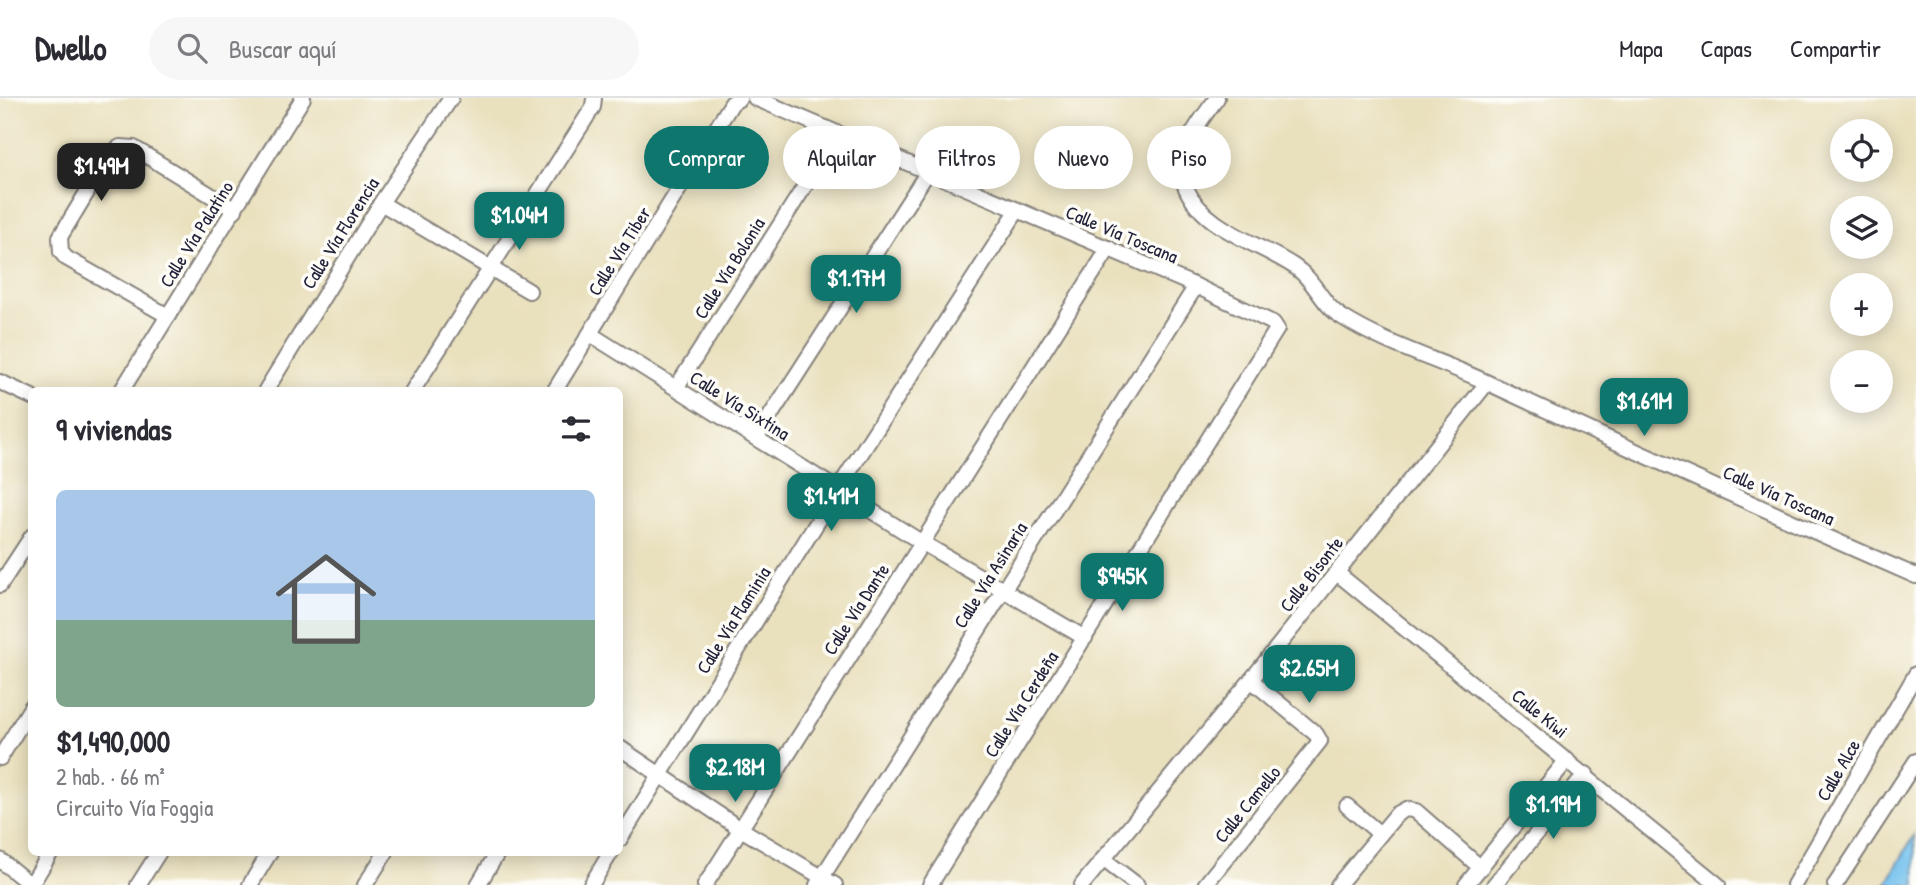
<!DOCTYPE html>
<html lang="es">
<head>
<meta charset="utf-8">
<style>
	body { margin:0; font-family:"Patrick Hand",sans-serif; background:#f7f7f7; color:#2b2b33; height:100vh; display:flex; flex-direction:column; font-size:26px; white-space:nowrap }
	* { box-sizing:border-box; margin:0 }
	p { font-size:23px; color:#7c7c81 }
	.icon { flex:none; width:38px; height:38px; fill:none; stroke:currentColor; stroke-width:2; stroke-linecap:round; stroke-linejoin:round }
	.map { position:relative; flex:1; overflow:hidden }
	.side { position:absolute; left:28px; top:289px; width:595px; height:469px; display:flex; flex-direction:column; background:#fff; border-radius:10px; box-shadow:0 4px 18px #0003 }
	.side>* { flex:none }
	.banner { position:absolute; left:644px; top:28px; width:665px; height:63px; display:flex; gap:14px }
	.tools { position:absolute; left:1830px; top:21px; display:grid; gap:14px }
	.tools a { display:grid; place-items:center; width:63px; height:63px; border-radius:50%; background:#fff; box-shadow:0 4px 18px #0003; font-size:35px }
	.price { position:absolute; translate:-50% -60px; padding:0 16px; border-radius:14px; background:#0f766e; color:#fff; font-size:23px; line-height:46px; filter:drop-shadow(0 2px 4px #0008) }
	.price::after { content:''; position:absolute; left:50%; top:42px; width:21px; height:16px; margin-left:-10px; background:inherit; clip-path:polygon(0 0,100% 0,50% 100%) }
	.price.selected { background:#222; color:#fff }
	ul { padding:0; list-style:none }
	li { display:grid; align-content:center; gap:14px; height:371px; padding:0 28px }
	li span { display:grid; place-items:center; height:217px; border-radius:10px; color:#555 }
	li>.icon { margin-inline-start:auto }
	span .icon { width:126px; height:126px; fill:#fffc; stroke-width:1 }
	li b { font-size:30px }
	h2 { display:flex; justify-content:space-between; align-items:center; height:84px; padding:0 28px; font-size:30px }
	.pill { padding:0 24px; border-radius:32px; background:#fff; box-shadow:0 4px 18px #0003; font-size:24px; line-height:63px }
	.pill.selected { background:#0f766e; color:#fff }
	header { display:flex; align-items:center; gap:42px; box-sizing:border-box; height:98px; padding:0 35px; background:#fff; border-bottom:2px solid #e1e1e2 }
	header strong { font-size:33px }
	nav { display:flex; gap:38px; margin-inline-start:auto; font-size:24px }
	.search { width:490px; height:63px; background:#f7f7f7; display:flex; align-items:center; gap:18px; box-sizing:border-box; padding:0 24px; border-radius:38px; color:#7c7c81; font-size:26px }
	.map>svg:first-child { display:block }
</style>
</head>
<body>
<header>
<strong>Dwello</strong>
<div class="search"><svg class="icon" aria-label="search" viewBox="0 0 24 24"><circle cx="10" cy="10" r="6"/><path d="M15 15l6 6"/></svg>Buscar aquí</div>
<nav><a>Mapa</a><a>Capas</a><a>Compartir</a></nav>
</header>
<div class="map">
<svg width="1916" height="787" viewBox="0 0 1916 787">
	<rect width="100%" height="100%" fill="#fdfcf7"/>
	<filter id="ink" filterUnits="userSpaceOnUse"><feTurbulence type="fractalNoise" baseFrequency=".0143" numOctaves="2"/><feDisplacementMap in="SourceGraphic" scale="14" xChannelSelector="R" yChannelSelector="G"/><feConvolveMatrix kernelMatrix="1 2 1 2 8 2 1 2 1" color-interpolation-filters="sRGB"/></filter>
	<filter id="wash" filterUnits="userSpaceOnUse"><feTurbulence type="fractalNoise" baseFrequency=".00686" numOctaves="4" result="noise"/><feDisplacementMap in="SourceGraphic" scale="28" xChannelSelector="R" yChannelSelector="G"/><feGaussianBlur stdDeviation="1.57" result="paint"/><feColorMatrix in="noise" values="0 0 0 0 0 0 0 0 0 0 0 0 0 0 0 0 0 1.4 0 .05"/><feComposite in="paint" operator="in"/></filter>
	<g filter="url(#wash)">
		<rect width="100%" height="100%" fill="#e9e0bd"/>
		<polygon fill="#73c1ee" stroke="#4a7294" stroke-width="2" points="1914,737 1916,787 1886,787"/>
	</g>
	<g filter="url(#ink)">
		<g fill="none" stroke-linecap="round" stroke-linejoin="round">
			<defs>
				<g id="street">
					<polyline points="755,0 1196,188 1273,225 1277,231 930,787"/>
					<path d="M1217,0C1198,26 1172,56 1186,90C1204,132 1260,145 1295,169C1315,182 1322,207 1342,219C1386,247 1439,262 1486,284C1629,351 1772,415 1916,478"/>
					<polyline points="381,105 529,193"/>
					<polyline points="168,218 66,160 61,154 60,139 110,56 120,49 134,50 235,112"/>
					<polyline points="590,236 921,444 1085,540"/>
					<polyline points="0,284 32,299"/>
					<polyline points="676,290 838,36"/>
					<polyline points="122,292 303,0"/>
					<polyline points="266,292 381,105 451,0"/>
					<polyline points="413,292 593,9 594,0"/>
					<polyline points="555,292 732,5 740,0"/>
					<polyline points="756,340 927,75"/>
					<polyline points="1337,475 1718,787"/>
					<polyline points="0,487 32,438"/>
					<polyline points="620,650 739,730 835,787"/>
					<polyline points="0,660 32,608"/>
					<polyline points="1347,708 1380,736"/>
					<polyline points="620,741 838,391 1017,113"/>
					<polyline points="1103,761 1137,787"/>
					<polyline points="0,762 31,787"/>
					<polyline points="31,787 51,754"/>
					<polyline points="138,787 159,754"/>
					<polyline points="250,787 270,754"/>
					<polyline points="365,787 386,754"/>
					<polyline points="478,787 498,754"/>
					<polyline points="591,787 611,754"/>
					<polyline points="705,787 1109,150"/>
					<polyline points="817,787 1196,188"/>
					<polyline points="1082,787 1251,582 1487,285"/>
					<polyline points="1205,787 1320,643 1316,636 1251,582"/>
					<polyline points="1338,787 1397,716 1406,711 1416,713 1481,770"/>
					<polyline points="1466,787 1567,662"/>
					<polyline points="1494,787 1586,676"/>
					<polyline points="1794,787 1916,576"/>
					<polyline points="1835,787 1916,663"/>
				</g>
			</defs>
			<use href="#street" stroke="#86817c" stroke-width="18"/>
			<use href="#street" stroke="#fff" stroke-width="14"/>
		</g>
	</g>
	<g text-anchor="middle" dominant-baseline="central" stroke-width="7" stroke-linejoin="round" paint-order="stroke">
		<g font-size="19" fill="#22223b" stroke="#fdfcf7">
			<text transform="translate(340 135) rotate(-58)">Calle Vía Florencia</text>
			<text transform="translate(196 136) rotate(-58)">Calle Vía Palatino</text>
			<text transform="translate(1122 136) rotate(23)">Calle Vía Toscana</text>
			<text transform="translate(619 153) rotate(-58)">Calle Vía Tiber</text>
			<text transform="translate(729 170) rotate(-58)">Calle Vía Bolonia</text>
			<text transform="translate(740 307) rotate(32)">Calle Vía Sixtina</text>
			<text transform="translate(1779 397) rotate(24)">Calle Vía Toscana</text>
			<text transform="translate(1311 476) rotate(-52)">Calle Bisonte</text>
			<text transform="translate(990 477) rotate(-58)">Calle Vía Asinaria</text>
			<text transform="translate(856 511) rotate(-57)">Calle Vía Dante</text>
			<text transform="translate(733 522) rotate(-58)">Calle Vía Flaminia</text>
			<text transform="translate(1021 606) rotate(-58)">Calle Vía Cerdeña</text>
			<text transform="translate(1540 615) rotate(39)">Calle Kiwi</text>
			<text transform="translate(1838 672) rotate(-60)">Calle Alce</text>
			<text transform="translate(1247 706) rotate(-51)">Calle Camello</text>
		</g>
	</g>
</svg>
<div class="tools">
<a><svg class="icon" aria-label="locate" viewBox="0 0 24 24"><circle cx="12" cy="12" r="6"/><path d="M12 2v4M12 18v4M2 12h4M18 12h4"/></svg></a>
<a><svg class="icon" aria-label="layers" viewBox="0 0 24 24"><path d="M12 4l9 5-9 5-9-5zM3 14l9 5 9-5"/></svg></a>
<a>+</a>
<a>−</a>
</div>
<b class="price selected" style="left:101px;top:105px">$1.49M</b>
<b class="price" style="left:519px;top:154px">$1.04M</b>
<b class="price" style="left:856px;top:217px">$1.17M</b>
<b class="price" style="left:1644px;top:340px">$1.61M</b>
<b class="price" style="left:831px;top:435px">$1.41M</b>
<b class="price" style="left:1122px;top:515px">$945K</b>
<b class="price" style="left:1309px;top:607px">$2.65M</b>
<b class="price" style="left:735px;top:706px">$2.18M</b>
<b class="price" style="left:1553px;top:743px">$1.19M</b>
<div class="banner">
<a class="pill selected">Comprar</a>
<a class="pill">Alquilar</a>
<a class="pill">Filtros</a>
<a class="pill">Nuevo</a>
<a class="pill">Piso</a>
</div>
<section class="side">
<h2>9 viviendas<svg class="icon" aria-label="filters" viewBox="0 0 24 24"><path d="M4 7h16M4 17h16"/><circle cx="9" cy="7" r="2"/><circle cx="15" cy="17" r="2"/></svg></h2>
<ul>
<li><span style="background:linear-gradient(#a9c7e8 60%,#7fa58c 0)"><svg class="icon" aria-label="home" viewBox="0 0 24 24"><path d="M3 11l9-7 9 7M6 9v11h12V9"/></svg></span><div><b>$1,490,000</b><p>2 hab. · 66 m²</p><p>Circuito Vía Foggia</p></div></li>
</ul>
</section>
</div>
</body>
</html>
